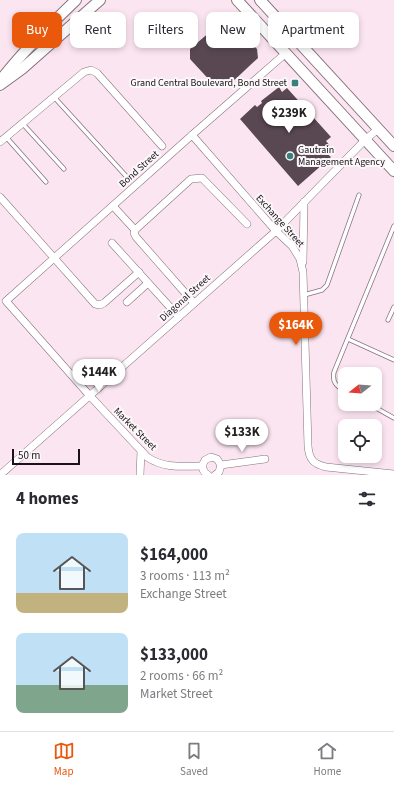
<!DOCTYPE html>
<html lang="en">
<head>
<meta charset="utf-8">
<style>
	body { margin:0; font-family:"Source Sans 3",sans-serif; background:#f2f2f3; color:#2b2b33; height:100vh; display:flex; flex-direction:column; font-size:15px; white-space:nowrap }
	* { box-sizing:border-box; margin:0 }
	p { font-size:13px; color:#7c7c81 }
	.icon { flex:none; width:22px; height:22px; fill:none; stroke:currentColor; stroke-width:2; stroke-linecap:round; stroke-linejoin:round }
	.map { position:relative; height:475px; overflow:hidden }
	.details { display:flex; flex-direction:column; background:#fff; flex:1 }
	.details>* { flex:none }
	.top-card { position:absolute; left:12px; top:12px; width:370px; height:36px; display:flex; gap:8px }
	.needle { width:26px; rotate:253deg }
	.fabs { position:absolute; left:338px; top:367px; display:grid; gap:8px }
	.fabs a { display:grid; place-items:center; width:44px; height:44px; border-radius:8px; background:#fff; box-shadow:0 2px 6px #0003; font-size:20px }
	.scale { position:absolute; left:12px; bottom:10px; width:68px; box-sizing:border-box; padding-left:4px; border:2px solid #1a1217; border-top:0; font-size:11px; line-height:14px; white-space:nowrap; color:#1a1217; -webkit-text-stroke:3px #fcf8fa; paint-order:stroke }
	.price { position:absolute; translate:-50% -34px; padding:0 9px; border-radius:14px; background:#fff; color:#222; font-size:13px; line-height:26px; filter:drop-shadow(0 1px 2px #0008) }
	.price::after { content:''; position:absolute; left:50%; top:24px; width:12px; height:9px; margin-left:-6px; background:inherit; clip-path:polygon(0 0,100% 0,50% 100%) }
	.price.selected { background:#ea580c; color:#fff }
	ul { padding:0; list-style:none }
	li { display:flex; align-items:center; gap:12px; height:100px; padding:0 16px }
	li span { display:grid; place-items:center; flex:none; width:112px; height:80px; border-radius:8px; color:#555 }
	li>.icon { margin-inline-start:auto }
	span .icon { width:48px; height:48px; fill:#fffc; stroke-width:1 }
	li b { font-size:17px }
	h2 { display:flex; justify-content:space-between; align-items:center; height:48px; padding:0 16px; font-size:17px }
	.tag { padding:0 14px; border-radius:8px; background:#fff; box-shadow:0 2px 6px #0003; font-size:14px; line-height:36px }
	.tag.selected { background:#ea580c; color:#fff }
	.tabs { display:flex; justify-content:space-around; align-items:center; height:56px; border-top:1px solid #e1e1e2; background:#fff; font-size:11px; color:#7c7c81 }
	.tabs a { display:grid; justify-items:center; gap:2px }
	.tabs .selected { color:#ea580c }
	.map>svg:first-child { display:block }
</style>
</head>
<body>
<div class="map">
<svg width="394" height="475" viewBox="0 0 394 475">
	<rect width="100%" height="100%" fill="#fbe5f1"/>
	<g fill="#594852">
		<polygon points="232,23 257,49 258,58 228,86 214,85 190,59 190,49 218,25"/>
		<polygon points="279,87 282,92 287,88 331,137 326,141 331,147 325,152 331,157 298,186 240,119 255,105 257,107 262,103 261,101"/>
	</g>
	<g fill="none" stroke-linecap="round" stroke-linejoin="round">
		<defs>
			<g id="lane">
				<polyline points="54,97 126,176"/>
				<polyline points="22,123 64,169"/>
				<polyline points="6,137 46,182"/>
				<polyline points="304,295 322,290 327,285 359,195"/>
				<polyline points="388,320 394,307"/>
				<polyline points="348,339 394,360"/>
				<path d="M345,391C336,386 332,382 334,372L394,226"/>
				<polyline points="369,404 394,418"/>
			</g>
			<g id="street">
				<path d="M192,135L276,231L292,246L300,259L303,272L308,446C309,459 313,464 326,467L394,474"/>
				<polyline points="0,142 84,72 91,70 97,73 162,146"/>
				<polyline points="0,197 95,304 100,305 104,303 139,272"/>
				<polyline points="113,206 135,230"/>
				<polyline points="112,243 179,317"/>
				<polyline points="303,262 304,202"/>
				<polyline points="127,302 148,283"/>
				<polyline points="194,303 136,237 134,233 135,230 191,179 202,178 247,224"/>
				<polyline points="221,465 265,459"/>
				<path d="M203,466C182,466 165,469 147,457L90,396L6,301L192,135L286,53"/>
				<polyline points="0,475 276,231 365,140 378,129"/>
				<polyline points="140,475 141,451"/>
				<path d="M208,475C202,471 201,466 205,460L211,457L217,459L221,465L219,472L215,475"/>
			</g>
			<g id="secondary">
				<polyline points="237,0 394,171"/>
				<polyline points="260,0 394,146"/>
				<path d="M0,81C23,51 49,26 76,0"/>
				<polyline points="0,85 22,69 100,0"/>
			</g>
		</defs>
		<use href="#lane" stroke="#85727d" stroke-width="5"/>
		<use href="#street" stroke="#85727d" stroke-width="8"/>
		<use href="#secondary" stroke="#85727d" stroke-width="12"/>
		<use href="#lane" stroke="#fff" stroke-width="3.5"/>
		<use href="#street" stroke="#fff" stroke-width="7"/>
		<use href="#secondary" stroke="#fff" stroke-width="10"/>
	</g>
	<g fill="#37807e" stroke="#fcf8fa" stroke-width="1.5">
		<rect x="291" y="79" width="8" height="8" rx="2"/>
		<circle cx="290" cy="156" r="4"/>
	</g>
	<g text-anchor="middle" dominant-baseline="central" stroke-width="4" stroke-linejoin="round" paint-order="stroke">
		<g font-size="10" fill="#1a1217" stroke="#fcf8fa" text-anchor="end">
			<text x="287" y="83">Grand Central Boulevard, Bond Street</text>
			<text x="298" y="150" text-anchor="start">Gautrain<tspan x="298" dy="12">Management Agency</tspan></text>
		</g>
		<g font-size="10" fill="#1a1217" stroke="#fcf8fa">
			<text transform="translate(139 169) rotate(-42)">Bond Street</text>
			<text transform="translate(280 221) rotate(48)">Exchange Street</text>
			<text transform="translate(185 298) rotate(-42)">Diagonal Street</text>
			<text transform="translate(135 429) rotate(45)">Market Street</text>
		</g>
	</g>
</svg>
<div class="fabs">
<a><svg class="needle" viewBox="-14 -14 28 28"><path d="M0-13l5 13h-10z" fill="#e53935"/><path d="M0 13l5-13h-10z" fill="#7c7c81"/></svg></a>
<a><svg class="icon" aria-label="locate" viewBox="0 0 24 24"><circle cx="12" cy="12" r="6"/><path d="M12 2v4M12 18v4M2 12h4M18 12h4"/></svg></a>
</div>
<div class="scale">50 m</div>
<b class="price" style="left:289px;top:134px">$239K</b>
<b class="price selected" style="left:296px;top:346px">$164K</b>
<b class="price" style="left:99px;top:393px">$144K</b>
<b class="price" style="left:242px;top:453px">$133K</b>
<div class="top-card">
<a class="tag selected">Buy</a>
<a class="tag">Rent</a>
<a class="tag">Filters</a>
<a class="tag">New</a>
<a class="tag">Apartment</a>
</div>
</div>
<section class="details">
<h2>4 homes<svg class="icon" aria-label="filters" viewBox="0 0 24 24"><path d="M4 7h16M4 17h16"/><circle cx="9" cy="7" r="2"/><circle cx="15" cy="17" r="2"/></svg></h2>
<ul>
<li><span style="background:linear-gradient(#bfe0f5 75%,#c2b280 0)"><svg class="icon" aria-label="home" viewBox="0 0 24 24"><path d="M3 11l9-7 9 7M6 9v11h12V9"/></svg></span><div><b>$164,000</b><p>3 rooms · 113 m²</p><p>Exchange Street</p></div></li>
<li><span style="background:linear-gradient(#bfe0f5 65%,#7fa58c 0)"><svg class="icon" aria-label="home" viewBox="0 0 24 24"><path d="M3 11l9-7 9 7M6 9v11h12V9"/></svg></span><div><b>$133,000</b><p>2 rooms · 66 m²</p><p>Market Street</p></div></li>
</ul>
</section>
<nav class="tabs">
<a class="selected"><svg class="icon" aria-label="map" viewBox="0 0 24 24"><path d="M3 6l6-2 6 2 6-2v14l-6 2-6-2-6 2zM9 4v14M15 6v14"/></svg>Map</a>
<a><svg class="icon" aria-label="saved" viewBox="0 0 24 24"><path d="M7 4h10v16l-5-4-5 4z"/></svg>Saved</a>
<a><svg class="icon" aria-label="home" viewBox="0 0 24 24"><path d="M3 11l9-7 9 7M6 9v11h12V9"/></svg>Home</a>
</nav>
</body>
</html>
